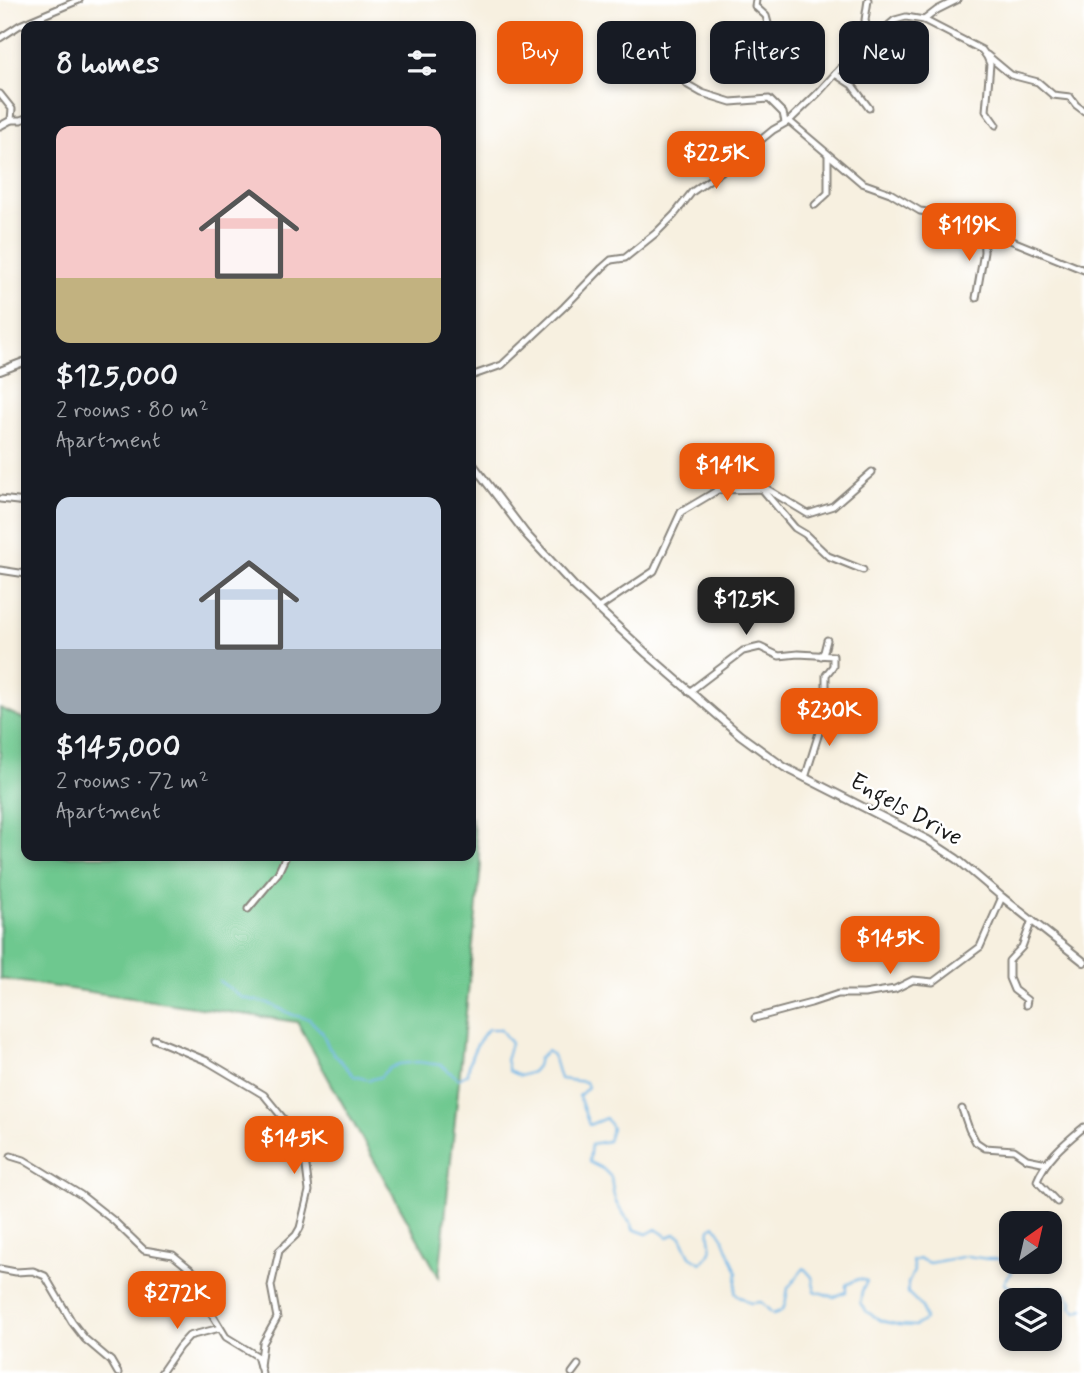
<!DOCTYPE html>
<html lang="en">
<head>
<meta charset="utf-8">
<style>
	body { margin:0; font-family:Mynerve,sans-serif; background:#20242c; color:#f1f3f6; height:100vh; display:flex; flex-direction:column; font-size:26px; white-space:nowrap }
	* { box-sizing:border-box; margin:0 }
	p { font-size:23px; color:#9ea1a6 }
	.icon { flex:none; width:38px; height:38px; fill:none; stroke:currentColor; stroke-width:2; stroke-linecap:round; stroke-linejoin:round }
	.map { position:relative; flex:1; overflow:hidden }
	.sheet { position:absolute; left:21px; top:21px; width:455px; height:840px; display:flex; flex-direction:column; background:#171b24; border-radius:14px; box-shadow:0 4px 10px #0003 }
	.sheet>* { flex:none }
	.guide { position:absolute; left:497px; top:21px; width:481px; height:63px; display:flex; gap:14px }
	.needle { width:46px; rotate:34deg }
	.fabs { position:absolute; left:999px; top:1211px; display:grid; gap:14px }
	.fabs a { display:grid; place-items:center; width:63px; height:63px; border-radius:14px; background:#171b24; box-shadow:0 4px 10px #0003; font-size:35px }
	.price { position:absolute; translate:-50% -60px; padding:0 16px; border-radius:14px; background:#ea580c; color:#fff; font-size:23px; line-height:46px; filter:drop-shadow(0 2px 4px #0008) }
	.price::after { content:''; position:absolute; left:50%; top:42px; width:21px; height:16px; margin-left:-10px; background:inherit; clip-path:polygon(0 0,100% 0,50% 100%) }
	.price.current { background:#222; color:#fff }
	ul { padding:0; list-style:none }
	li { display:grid; align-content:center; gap:14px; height:371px; padding:0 35px }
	li span { display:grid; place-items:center; height:217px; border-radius:14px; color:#555 }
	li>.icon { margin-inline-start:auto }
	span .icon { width:126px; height:126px; fill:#fffc; stroke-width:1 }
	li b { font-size:30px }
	h2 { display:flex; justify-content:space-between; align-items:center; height:84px; padding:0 35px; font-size:30px }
	.chip { padding:0 24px; border-radius:14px; background:#171b24; box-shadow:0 4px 10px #0003; font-size:24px; line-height:63px }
	.chip.current { background:#ea580c; color:#fff }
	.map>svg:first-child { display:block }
</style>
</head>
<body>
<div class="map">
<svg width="1084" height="1373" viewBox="0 0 1084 1373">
	<rect width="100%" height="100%" fill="#fff"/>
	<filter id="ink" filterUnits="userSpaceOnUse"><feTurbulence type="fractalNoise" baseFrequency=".0143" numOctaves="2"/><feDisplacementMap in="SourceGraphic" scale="14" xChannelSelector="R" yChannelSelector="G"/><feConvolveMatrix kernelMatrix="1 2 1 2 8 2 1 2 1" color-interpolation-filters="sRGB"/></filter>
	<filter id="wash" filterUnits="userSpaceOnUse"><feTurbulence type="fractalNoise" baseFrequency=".00686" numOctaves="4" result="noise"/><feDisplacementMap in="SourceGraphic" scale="28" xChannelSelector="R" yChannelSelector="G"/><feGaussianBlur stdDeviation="1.57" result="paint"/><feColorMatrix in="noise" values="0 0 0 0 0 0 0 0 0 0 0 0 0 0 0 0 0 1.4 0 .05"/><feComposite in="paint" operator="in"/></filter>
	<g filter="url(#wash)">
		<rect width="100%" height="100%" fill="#f7f0e0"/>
		<polygon fill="#6ec88f" stroke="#457256" stroke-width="2" points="0,708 26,720 26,856 471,856 471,817 481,865 439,1277 297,1022 0,979"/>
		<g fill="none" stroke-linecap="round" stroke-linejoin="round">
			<path stroke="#70b6e7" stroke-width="2" d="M219,981L243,998L268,1003L293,1015L309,1019L322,1032L329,1048L354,1076L369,1080L380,1077L388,1069L399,1064L418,1062L441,1065L459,1079L468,1074C469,1056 477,1042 488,1029H500L511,1043L506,1060L509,1071L520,1076L532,1072L537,1066L539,1058L547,1051L553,1055L560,1079L586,1082L588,1087L579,1096L589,1125L606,1118L612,1128L608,1141L591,1144L589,1162L603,1169L611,1177C614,1202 615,1205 632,1224L633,1229L647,1234L656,1229L668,1237L675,1234L681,1237L690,1256L701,1263C720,1247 707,1245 710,1228L715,1225L723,1237L737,1272L735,1293L750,1303L761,1302L773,1314L781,1311L785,1305L788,1288L804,1268L812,1277L815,1291L834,1297L846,1292V1285L858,1279L867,1281L862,1291L860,1303L867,1312L882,1321L899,1325L915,1326L925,1320L922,1307L908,1293V1283L914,1271L912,1261L920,1259L929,1263L967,1256L988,1259H1000L1009,1267L1012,1273L1006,1278L1004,1284C1026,1299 1051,1273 1072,1301L1071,1307L1077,1312L1084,1309"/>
		</g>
	</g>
	<g filter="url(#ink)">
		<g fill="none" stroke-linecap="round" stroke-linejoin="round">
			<defs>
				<g id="minor">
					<polyline points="756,0 755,6 766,16 772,38"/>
					<polyline points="868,0 865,20 870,42"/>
					<polyline points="924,20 982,50 987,57 990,64 986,111 996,125"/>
					<polyline points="0,38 20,25 79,0"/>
					<polyline points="987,55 1011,75 1038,82 1053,95 1070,97 1076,105 1084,111"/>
					<polyline points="678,73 688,85 702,93 731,102 769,99 783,113 785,122"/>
					<polyline points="835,74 852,85 869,108"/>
					<polyline points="0,94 12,109 11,120 0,126"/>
					<polyline points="11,120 21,120 26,118"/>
					<polyline points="789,121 862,183 890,193 920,211 935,213 983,229 1084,270"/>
					<polyline points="815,205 828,193 828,155"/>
					<polyline points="976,298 984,252 983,229"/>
					<polyline points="471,376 502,365 564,307 602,268 611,260 625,258 656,233 674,215 692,192 729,166 773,130 789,121 818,93 846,62 895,20 906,17 924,20 937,10 957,0"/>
					<polyline points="762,489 795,528 805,534 828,556 863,570"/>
					<polyline points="0,499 26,502"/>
					<polyline points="0,570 26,574"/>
					<polyline points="597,609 654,571 681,512 718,490 767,489 808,514 833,506 872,472"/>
					<polyline points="821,656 824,652 827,640"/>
					<polyline points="689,692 743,651 760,647 779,656 798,654 833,656 833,666 826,675 826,704"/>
					<polyline points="805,778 826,710"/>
					<polyline points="248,909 278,873 286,856"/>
					<polyline points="1026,1005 1027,1000 1014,990 1009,978 1009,961 1022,947 1032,920"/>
					<polyline points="755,1018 811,1003 838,994 864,994 895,989 913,980 933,982 980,947 1002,897"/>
					<polyline points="154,1039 207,1061 264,1095 291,1128 298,1132 303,1142 309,1191 300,1228 296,1235 279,1251 271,1286 277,1318 263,1343 260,1366"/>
					<polyline points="962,1109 969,1129 976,1142 985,1148 1014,1150 1027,1159 1047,1163"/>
					<polyline points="11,1156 24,1160 81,1195 114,1221 144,1250 173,1255 200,1277 212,1314 226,1337 257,1356 262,1373"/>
					<path d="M1057,1202L1037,1181C1046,1158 1065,1143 1084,1127"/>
					<polyline points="0,1269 16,1272 33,1271 45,1276 72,1322 85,1339 111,1361 118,1373"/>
					<polyline points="161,1373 179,1347 189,1336 220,1328"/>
					<polyline points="572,1373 578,1365"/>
				</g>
				<g id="tertiary">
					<polyline points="0,371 26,361"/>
					<polyline points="471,462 526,534 574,586 647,654 740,735 784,767 928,840 957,859 1002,897 1084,962"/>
				</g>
			</defs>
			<use href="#minor" stroke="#8a867e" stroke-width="9"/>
			<use href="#tertiary" stroke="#8a867e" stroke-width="10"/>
			<use href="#minor" stroke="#fff" stroke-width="5"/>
			<use href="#tertiary" stroke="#fff" stroke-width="6"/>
		</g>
	</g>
	<g text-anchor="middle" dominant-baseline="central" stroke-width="5" stroke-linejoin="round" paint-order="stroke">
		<g font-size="24" fill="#1c1c1c" stroke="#fff">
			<text transform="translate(906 810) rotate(29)">Engels Drive</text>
		</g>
	</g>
</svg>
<div class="fabs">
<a><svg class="needle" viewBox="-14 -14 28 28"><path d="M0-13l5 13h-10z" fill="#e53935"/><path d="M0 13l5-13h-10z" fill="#9ea1a6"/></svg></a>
<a><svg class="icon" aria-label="layers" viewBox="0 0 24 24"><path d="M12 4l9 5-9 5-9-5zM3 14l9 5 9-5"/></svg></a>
</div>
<b class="price" style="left:716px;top:191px">$225K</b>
<b class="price" style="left:969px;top:263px">$119K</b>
<b class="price" style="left:727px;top:503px">$141K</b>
<b class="price current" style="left:746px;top:637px">$125K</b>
<b class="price" style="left:829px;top:748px">$230K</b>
<b class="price" style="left:890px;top:976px">$145K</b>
<b class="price" style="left:294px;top:1176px">$145K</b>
<b class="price" style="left:177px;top:1331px">$272K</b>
<div class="guide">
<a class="chip current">Buy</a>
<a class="chip">Rent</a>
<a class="chip">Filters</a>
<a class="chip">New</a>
</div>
<section class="sheet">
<h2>8 homes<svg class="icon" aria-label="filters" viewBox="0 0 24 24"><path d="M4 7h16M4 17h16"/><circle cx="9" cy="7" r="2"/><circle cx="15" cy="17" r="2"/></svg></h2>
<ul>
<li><span style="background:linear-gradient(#f6c9c9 70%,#c2b280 0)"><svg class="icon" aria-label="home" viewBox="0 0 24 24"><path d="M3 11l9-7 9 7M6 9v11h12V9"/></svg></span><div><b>$125,000</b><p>2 rooms · 80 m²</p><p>Apartment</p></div></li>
<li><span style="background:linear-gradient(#c9d6e8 70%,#9aa5b1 0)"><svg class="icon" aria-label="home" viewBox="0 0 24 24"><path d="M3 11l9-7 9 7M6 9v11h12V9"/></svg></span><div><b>$145,000</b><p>2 rooms · 72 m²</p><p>Apartment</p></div></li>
</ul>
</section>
</div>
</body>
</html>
